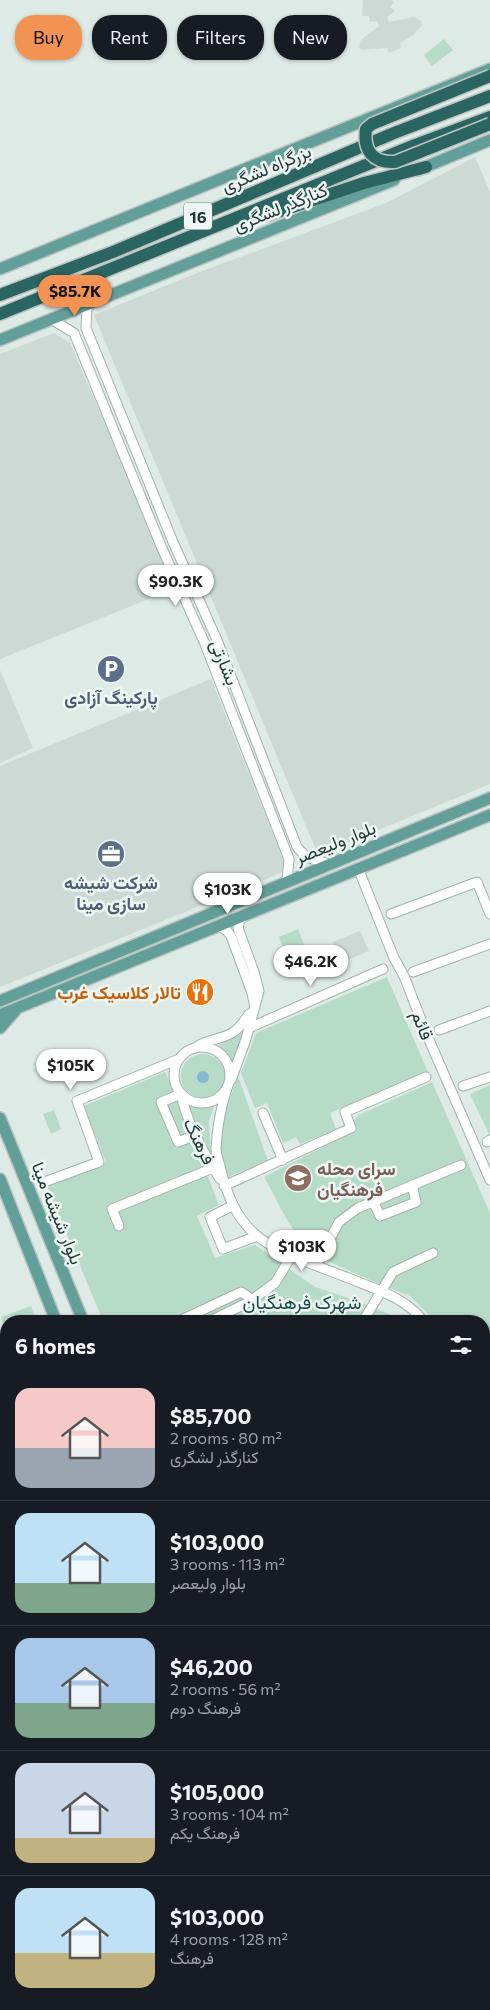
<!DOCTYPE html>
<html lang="en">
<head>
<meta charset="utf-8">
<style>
	body { margin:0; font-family:Commissioner,Vazirmatn,sans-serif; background:#20242c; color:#f1f3f6; height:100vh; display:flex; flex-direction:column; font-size:19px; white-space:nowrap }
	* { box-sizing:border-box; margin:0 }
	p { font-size:16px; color:#9ea1a6 }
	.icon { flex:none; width:28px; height:28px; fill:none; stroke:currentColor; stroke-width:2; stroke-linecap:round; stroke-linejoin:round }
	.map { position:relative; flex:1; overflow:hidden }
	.details { position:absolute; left:0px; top:1315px; width:490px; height:695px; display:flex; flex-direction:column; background:#171b24; border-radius:20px 20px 0 0; box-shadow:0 1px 4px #0004 }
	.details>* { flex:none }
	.guide { position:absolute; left:15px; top:15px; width:460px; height:45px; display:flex; gap:10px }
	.price { position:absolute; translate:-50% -42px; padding:0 11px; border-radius:18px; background:#fff; color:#222; font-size:16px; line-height:32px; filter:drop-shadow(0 1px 2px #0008) }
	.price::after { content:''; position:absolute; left:50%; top:30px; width:15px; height:11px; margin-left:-8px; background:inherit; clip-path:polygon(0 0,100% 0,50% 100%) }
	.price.current { background:#f29253; color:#111 }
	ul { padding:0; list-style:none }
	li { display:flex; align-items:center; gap:15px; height:125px; padding:0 15px }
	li+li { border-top:1px solid #363941 }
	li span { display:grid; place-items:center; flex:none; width:140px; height:100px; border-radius:15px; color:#555 }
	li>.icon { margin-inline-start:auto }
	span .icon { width:60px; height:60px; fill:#fffc; stroke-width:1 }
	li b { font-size:21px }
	h2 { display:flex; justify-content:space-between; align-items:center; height:60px; padding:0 15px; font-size:21px }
	.tag { padding:0 18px; border-radius:20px; background:#171b24; box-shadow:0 1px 4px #0004; font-size:18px; line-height:45px }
	.tag.current { background:#f29253; color:#111 }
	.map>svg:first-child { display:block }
</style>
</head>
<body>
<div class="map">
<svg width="490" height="2010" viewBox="0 0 490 2010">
	<rect width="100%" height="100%" fill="#deeae6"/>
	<g fill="#ccd9d5">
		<polygon points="363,0 391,0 394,2 390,7 395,11 387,17 389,22 414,17 421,21 422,25 413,35 400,43 401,48 389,53 387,48 361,50 359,46 361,40 379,26 377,21 370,22 369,16 362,16"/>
		<polygon points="475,157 490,192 490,784 318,855 94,315 197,273 386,203"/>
		<polygon points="54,333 70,343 176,588 0,659 0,354"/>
		<polygon points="0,670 33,748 0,763"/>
		<polygon points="211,679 285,864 281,873 0,987 0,766"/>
		<polygon points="360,931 369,951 345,961 348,967 323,977 314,956 335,948 333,942"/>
		<polygon points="488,1506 490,1511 490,1529 487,1530 484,1521 484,1508"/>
	</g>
	<g fill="#b6dbc6">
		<polygon points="444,39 453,50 432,66 424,55"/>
		<polygon points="298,929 309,957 290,965 279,937"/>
		<polygon points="387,977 428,1072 330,1113 336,1129 300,1144 296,1137 283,1143 267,1103 255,1108 241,1073 256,1033"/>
		<path d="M246,1027L231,1065C231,1056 223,1051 216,1047L239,1034Z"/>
		<circle cx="203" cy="1076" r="22"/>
		<polygon points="165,1072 192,1131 191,1134 219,1205 197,1216 215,1258 255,1245 315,1287 357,1301 406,1321 103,1321 46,1184 106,1162 84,1106"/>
		<polygon points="238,1076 268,1161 225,1178 220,1148 225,1112"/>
		<path d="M432,1082L490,1213V1368L484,1371V1321H435L410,1296L370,1280L279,1239L286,1241L296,1233C283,1216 275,1195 264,1177L355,1131L353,1121L359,1115Z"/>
		<polygon points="490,1085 490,1136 470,1094"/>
		<path d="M186,1102C197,1106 205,1111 215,1103L209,1121L211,1161Z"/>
		<polygon points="54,1110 61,1129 51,1134 43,1114"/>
		<polygon points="31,1306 36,1321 6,1321 6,1334 1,1317"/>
		<polygon points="484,1966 488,1968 490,1966 490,2010 379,2010 362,2004 484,2004"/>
		<polygon points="120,2004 161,2004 165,2010 111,2010"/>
		<polygon points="177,2004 208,2004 209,2010 181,2010"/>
	</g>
	<g fill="#84b9d0">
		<circle cx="203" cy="1077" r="6"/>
		<polygon points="487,1977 490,1979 490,2000 484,1997 484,1984"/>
	</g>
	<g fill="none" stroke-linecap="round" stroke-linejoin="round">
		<defs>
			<g id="minor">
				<polyline points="87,305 86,328 173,542 217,640 297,847 306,857 329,864"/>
				<polyline points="51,319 74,333 161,546 205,644 289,859 287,881"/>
				<polyline points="358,868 394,958 404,976 427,1035 490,1180"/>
				<polyline points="391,914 477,882 490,914"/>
				<path d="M214,927C222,926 227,930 231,936L252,993L254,1003"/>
				<polyline points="413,972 490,944"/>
				<polyline points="249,1028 383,969"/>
				<polyline points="439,1030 490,1011"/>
				<path d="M199,1045C224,1034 232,1041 249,1014"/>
				<circle cx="202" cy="1075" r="28"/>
				<polyline points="231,1080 246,1039 259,991 254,972 238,928 240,920 245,916"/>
				<polyline points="463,1086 490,1077"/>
				<path d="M227,1088C221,1107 217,1128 216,1148C216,1154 218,1160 220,1166C226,1192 235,1217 256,1235C276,1253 329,1270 356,1281C379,1290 408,1300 423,1321"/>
				<polyline points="263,1113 283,1160"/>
				<path d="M196,1135L178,1142L161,1102L181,1094C187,1124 204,1154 220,1179"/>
				<polyline points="487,1142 490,1140"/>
				<polyline points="47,1181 99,1162 77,1101 179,1059"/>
				<polyline points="224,1186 351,1128 345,1112 426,1077"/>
				<polyline points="373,1201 380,1216 416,1202 412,1185"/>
				<polyline points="232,1206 210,1217 223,1249 257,1236"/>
				<polyline points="119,1226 112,1209 213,1168"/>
				<polyline points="316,1265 339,1222 358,1208 461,1165"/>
				<polyline points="179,1321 241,1292 252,1299"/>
				<polyline points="210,1321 249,1302 275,1283 292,1255"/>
				<polyline points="363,1321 393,1272 433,1253"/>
				<polyline points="484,1380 490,1380"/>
				<polyline points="484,1437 490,1443"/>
				<polyline points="484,1458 490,1474"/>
				<polyline points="484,1539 490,1537"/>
			</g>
			<g id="major">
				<polyline points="418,170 490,140"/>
				<polyline points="0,269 490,69"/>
				<polyline points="0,340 394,180"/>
				<polyline points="0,1001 490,798"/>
				<polyline points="0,1015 490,815"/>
				<polyline points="0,1028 15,1011"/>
				<polyline points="0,1118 83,1321"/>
				<polyline points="0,1179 56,1321"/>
				<polyline points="258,2004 263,2010"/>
				<polyline points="276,2004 281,2010"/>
			</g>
			<g id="highway">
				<polyline points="252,218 268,215 364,183 426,167"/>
				<polyline points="0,295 113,252 394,133 490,96"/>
				<polyline points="0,314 415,145 490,117"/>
				<polyline points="237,2004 241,2010"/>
				<polyline points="349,2004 365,2010"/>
			</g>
		</defs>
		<use href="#minor" stroke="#a1b1ae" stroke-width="11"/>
		<use href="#major" stroke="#bcc4c3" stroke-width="14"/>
		<use href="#highway" stroke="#bcc4c3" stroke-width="15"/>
		<use href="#minor" stroke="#fff" stroke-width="9"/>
		<use href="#major" stroke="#629f99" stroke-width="11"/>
		<use href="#highway" stroke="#2b6562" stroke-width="12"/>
		<defs>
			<path id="highway-bridge" d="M490,76L372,124L366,129C363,151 373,163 395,162L490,124"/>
		</defs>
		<use href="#highway-bridge" stroke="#bcc4c3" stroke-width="15" stroke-linecap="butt"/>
		<use href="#highway-bridge" stroke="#2b6562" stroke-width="12"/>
	</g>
	<defs>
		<symbol id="parking-disc" viewBox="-11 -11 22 22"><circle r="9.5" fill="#5c6f8a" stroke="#eef6f3"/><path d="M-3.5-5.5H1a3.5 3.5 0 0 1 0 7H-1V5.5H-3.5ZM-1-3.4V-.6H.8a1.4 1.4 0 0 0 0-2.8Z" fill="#fff"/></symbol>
		<symbol id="office-disc" viewBox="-11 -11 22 22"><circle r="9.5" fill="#5c6f8a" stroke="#eef6f3"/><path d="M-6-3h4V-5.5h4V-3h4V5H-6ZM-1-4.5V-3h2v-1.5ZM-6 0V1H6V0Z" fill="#fff"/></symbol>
		<symbol id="restaurant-disc" viewBox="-11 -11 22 22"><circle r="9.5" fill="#e8710a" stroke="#eef6f3"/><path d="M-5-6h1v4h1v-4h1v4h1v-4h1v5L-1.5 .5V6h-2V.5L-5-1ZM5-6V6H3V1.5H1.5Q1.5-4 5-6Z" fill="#fff"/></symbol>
		<symbol id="school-disc" viewBox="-11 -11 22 22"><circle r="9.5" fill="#8d6e63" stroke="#eef6f3"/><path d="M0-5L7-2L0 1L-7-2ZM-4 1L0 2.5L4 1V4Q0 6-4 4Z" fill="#fff"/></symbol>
	</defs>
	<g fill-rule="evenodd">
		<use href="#parking-disc" x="95" y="653" width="32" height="32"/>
		<use href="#office-disc" x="95" y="838" width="32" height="32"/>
		<use href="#restaurant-disc" x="184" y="976" width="32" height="32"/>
		<use href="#school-disc" x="282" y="1162" width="32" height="32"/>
	</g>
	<g text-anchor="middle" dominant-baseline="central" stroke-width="5" stroke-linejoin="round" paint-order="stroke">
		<rect fill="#eef6f3" stroke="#5d726f" stroke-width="1" x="184" y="202.5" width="28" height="27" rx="4"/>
		<g font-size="16" font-weight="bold" fill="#1f3936">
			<text x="198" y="216">16</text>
		</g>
		<g font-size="18" fill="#1f3936" stroke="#eef6f3">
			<text transform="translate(266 168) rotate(-23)">بزرگراه لشگری</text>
			<text transform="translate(280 207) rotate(-22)">کنارگذر لشگری</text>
			<text transform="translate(225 662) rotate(68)">بشارتی</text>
			<text transform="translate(335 842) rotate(-22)">بلوار ولیعصر</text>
			<text transform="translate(423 1025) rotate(68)">قائم</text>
			<text transform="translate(200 1141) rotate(64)">فرهنگ</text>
			<text transform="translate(58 1213) rotate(68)">بلوار شیشه مینا</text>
		</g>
		<g font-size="18" font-weight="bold" fill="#4e5e75" stroke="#eef6f3">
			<text x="111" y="697">پارکینگ آزادی</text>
			<text x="111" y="882">شرکت شیشه<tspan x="111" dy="21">سازی مینا</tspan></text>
		</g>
		<g font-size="18" font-weight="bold" fill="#c56008" stroke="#eef6f3" text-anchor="end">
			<text x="181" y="992">تالار کلاسیک غرب</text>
		</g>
		<g font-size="18" font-weight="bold" fill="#785e54" stroke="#eef6f3" text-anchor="start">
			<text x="317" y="1168">سرای محله<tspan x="317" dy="21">فرهنگیان</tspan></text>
		</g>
		<g font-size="19" fill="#1c4b46" stroke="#eef6f3">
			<text x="302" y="1301">شهرک فرهنگیان</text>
		</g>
	</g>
</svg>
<b class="price current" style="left:75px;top:317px">$85.7K</b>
<b class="price" style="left:176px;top:607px">$90.3K</b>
<b class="price" style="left:228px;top:915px">$103K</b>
<b class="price" style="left:311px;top:987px">$46.2K</b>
<b class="price" style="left:71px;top:1091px">$105K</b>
<b class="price" style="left:302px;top:1272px">$103K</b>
<div class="guide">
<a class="tag current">Buy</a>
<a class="tag">Rent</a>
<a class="tag">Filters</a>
<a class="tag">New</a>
</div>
<section class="details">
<h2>6 homes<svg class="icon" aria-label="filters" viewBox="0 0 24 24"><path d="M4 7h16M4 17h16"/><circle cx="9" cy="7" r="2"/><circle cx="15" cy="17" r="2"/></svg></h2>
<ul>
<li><span style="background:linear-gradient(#f6c9c9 60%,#9aa5b1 0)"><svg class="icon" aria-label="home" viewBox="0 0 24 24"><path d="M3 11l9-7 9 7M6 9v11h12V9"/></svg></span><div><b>$85,700</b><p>2 rooms · 80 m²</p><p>کنارگذر لشگری</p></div></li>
<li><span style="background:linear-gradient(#bfe0f5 70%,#7fa58c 0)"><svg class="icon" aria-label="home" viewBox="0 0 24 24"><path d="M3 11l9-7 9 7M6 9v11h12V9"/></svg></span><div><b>$103,000</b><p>3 rooms · 113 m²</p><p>بلوار ولیعصر</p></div></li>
<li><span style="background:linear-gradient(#a9c7e8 65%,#7fa58c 0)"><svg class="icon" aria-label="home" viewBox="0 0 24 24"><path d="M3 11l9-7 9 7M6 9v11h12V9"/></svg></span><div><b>$46,200</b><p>2 rooms · 56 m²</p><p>فرهنگ دوم</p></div></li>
<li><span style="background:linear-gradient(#c9d6e8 75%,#c2b280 0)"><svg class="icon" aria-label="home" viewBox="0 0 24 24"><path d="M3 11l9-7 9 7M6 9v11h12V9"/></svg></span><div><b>$105,000</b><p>3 rooms · 104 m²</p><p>فرهنگ یکم</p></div></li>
<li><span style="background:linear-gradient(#bfe0f5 65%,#c2b280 0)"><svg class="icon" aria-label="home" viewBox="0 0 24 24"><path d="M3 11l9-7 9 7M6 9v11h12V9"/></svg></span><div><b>$103,000</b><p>4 rooms · 128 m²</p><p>فرهنگ</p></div></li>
</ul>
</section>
</div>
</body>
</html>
